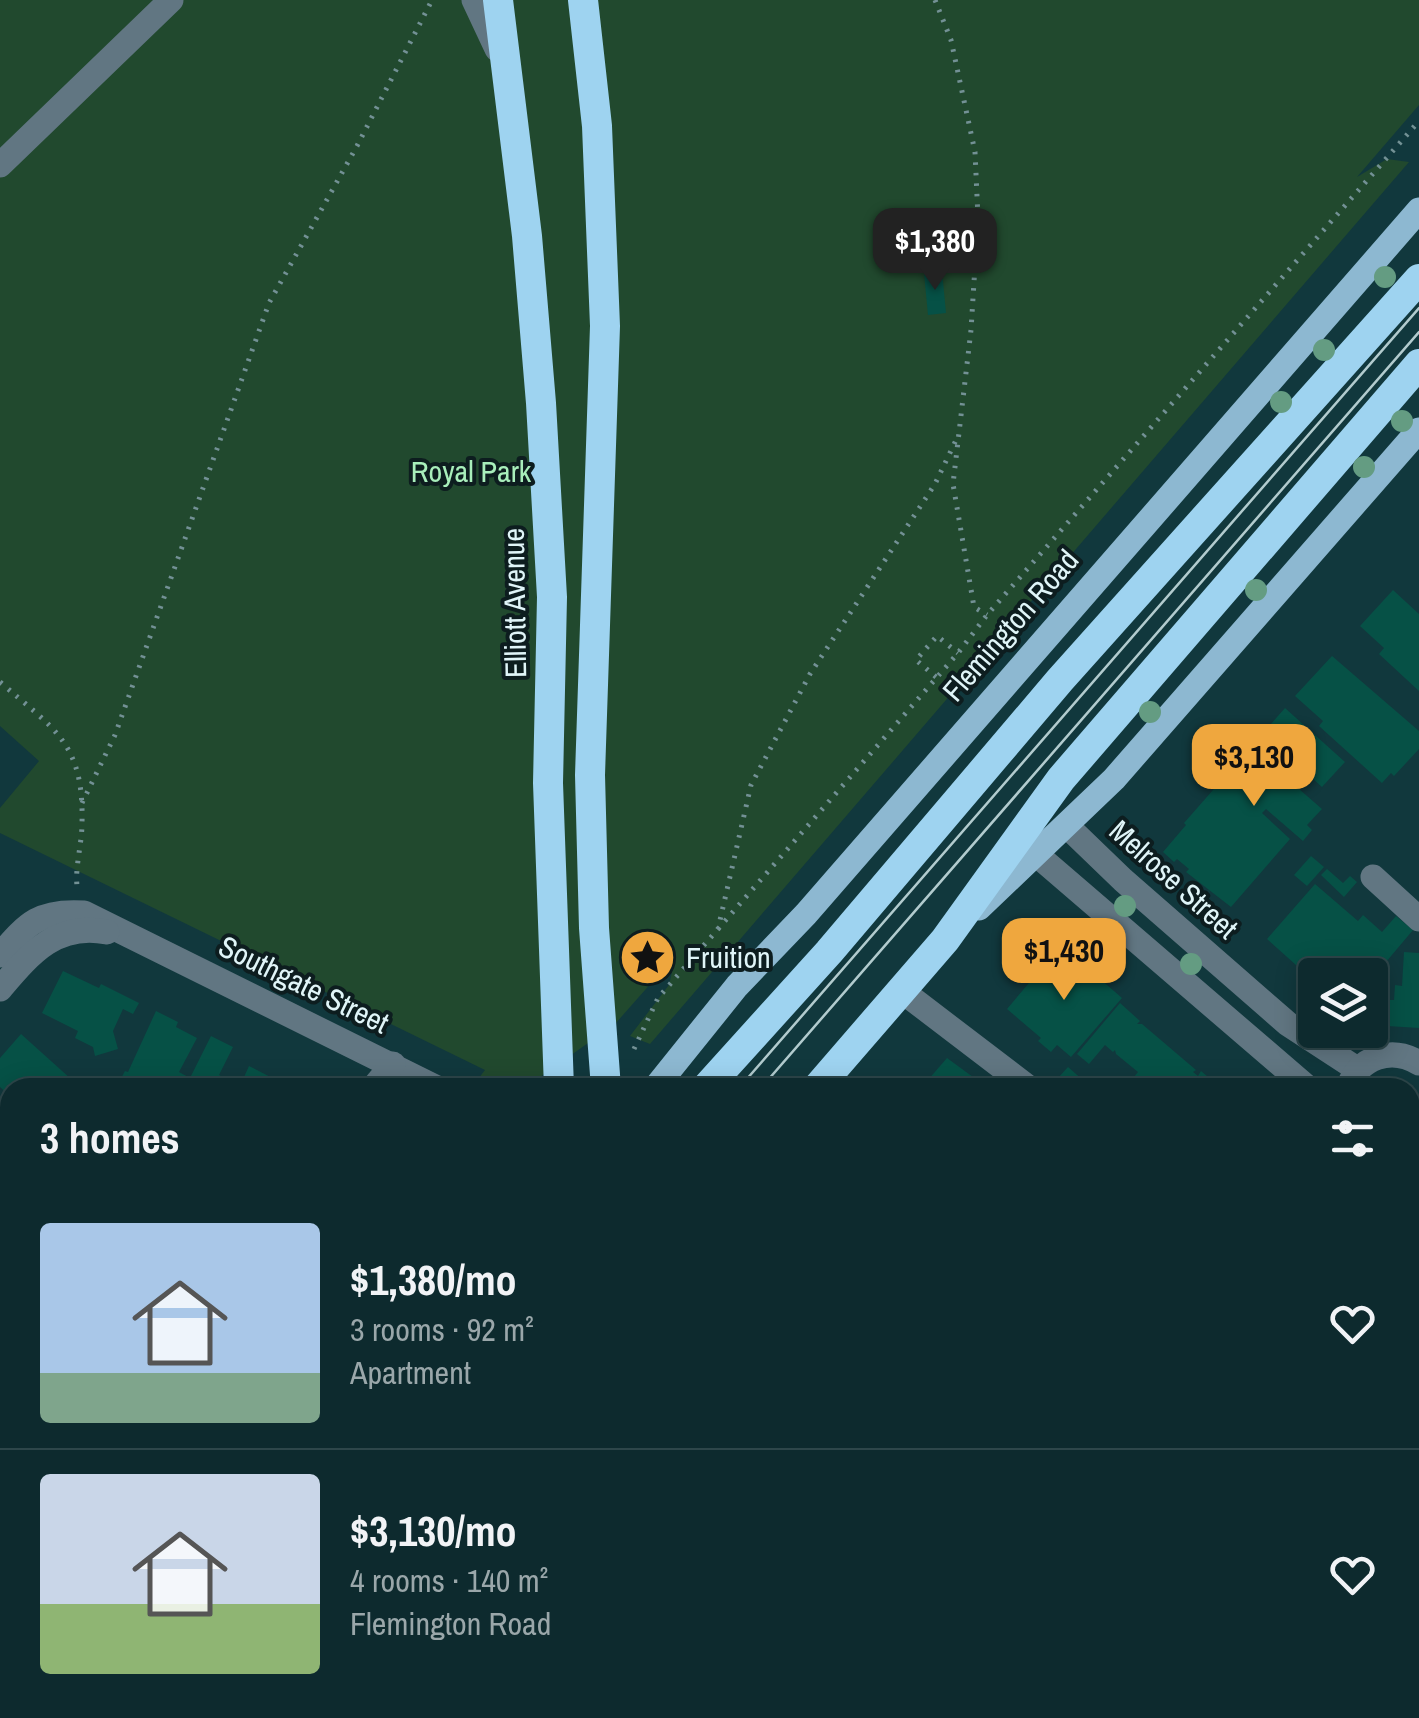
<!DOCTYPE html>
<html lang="en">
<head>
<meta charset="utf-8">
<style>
	body { margin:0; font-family:"Archivo Narrow",sans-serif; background:#163236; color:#f1f3f6; height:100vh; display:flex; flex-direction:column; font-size:38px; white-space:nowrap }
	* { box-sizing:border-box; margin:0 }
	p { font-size:32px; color:#9aa7aa }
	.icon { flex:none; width:55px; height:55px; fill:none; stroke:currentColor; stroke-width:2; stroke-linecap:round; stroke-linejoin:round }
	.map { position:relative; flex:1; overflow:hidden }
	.details { position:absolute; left:0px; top:1078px; width:1420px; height:642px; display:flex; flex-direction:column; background:#0d2a2e; border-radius:30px 30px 0 0; box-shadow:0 5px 25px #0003,0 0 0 2px #2d464a }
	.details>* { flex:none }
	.buttons { position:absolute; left:1298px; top:958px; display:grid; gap:20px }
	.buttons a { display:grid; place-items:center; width:90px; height:90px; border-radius:10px; background:#0d2a2e; box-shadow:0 5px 25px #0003,0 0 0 2px #2d464a; font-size:50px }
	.price { position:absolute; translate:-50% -85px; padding:0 22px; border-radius:20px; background:#efa73e; color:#111; font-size:32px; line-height:65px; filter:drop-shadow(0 2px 5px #0008) }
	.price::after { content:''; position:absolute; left:50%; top:60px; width:30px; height:22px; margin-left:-15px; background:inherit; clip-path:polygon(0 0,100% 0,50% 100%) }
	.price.active { background:#222; color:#fff }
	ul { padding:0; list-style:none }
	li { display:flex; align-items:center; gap:30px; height:250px; padding:0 40px }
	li+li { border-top:2px solid #2d464a }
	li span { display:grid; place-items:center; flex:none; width:280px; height:200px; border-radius:10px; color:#555 }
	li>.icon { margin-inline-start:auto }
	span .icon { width:120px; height:120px; fill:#fffc; stroke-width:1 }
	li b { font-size:42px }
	h2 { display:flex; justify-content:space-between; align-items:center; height:120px; padding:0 40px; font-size:42px }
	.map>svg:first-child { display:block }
</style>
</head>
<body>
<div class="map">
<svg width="1419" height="1718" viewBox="0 0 1419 1718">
	<rect width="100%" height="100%" fill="#11383d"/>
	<polygon fill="#21492e" points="0,0 1419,0 1419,105 1357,177 1387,159 1409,162 650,1044 630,1036 669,985 676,955 615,1024 533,1082 532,1087 472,1087 485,1070 0,833 0,808 39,761 0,726"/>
	<g fill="#065146">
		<polygon points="942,271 946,313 928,315 924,273"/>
		<polygon points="1393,590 1419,614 1419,691 1379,654 1384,648 1360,626"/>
		<polygon points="1332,656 1419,731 1419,749 1394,776 1391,773 1382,783 1319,726 1323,721 1295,696"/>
		<polygon points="1285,708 1345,762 1322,787 1302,769 1291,782 1322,809 1307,825 1312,830 1303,841 1266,809 1262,813 1290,839 1231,907 1186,872 1189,869 1177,859 1174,862 1163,852 1186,825 1184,823"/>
		<polygon points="1311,856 1324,867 1307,886 1294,875"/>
		<polygon points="1327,869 1343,883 1350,876 1357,882 1344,897 1321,875"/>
		<polygon points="1315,884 1358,921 1363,915 1382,932 1396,916 1413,930 1370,981 1370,975 1315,975 1315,982 1267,939"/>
		<polygon points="1061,945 1122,998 1071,1057 1057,1045 1051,1052 1038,1041 1041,1038 1007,1009"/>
		<polygon points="1404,952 1419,953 1419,1028 1387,1026 1389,1000 1394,1000 1395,985 1402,986"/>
		<polygon points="63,971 99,988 101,984 139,1003 133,1014 123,1009 113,1031 118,1049 95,1056 93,1047 75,1038 78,1031 42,1013"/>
		<polygon points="1120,1003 1140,1021 1137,1024 1142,1024 1196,1070 1193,1072 1198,1076 1201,1071 1221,1088 1155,1088 1148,1082 1144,1088 1125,1088 1138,1072 1116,1054 1115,1050 1113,1052 1105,1045 1089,1064 1077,1054"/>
		<polygon points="156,1011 178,1022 176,1027 197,1038 179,1072 190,1078 211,1036 233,1047 219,1075 229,1080 226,1088 126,1088 118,1084 125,1071 128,1072"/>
		<polygon points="21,1034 81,1088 18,1086 10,1088 10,1096 0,1087 0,1058"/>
		<polygon points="947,1058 988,1088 921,1088"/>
		<polygon points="249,1066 282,1083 280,1088 239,1088"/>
		<polygon points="1068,1067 1084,1081 1087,1077 1099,1088 1069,1088 1058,1078"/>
		<polygon points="0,1130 10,1139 10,1220 0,1211"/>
		<polygon points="0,1514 10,1523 10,1543 0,1554"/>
		<polygon points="394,1710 464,1710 473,1718 387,1718"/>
		<polygon points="657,1710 875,1710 930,1714 929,1718 648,1718 649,1713 657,1714"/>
		<polygon points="959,1710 1001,1710 1000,1718 959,1718"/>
	</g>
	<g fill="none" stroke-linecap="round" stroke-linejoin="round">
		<g stroke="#739195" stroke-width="5" stroke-dasharray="2.5 8" stroke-linecap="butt">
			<polyline points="935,0 951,40 975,152 978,218 971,330 953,484 974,607 987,615"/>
			<polyline points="936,677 916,660 937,636 958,653"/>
			<path d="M0,682C55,730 84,743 82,823C82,844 75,866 77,886"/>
			<polyline points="82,803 115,735 269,303 357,146 432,0"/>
			<polyline points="718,929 958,653 987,615 1419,121"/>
			<polyline points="634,1049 658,998 718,929 751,785 810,674 935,484 958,436"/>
			<polyline points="374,1718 381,1710"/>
		</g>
		<g stroke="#617682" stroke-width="25">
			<polyline points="474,0 497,49"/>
			<polyline points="0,165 171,0"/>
			<polyline points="1067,826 1123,880 1288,1024 1357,1069"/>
			<polyline points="1037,855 1308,1088"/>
			<polyline points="1373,877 1419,919"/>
			<path d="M0,955C28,923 39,910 84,913L437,1088"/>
			<path d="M0,989C30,954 56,922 107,932"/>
			<polyline points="902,991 1029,1088"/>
			<polyline points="373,1088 393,1064"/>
			<path d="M1348,1088C1359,1057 1391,1046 1419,1063"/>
			<polyline points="1410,1217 1418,1139"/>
			<polyline points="0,1435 10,1444"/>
			<polyline points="0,1642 10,1650"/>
			<polyline points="74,1710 82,1718"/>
			<polyline points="1316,1718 1317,1710"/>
			<polyline points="1373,1718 1374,1710"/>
		</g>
		<g stroke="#8db8d1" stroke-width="25">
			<polyline points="979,908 1114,779 1419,430"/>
			<polyline points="655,1088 737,986 806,914 1419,210"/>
		</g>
		<g stroke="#9ed3f0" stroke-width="30">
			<polyline points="498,0 527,236 541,403 552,597 548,783 559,1088"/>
			<polyline points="583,0 597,126 605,326 590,775 594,928 606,1088"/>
			<polyline points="706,1088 829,952 1060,680 1419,279"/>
			<polyline points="817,1088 945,940 1061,779 1419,364"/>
			<polyline points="96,1718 106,1710"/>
			<polyline points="278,1718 285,1710"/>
			<polyline points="523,1718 524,1710"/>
			<polyline points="592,1718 592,1710"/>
		</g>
		<g stroke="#b2cbce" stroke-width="2.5">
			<polyline points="739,1088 1419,308"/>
			<polyline points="761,1088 1419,332"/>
			<polyline points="189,1718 196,1710"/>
			<polyline points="208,1718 216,1710"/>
			<polyline points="549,1718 550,1710"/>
			<polyline points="565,1718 565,1710"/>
		</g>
	</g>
	<g fill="#649c82">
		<circle cx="1385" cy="277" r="11"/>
		<circle cx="1324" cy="350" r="11"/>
		<circle cx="1281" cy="402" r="11"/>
		<circle cx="1402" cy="421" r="11"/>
		<circle cx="1364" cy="467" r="11"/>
		<circle cx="1256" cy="590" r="11"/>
		<circle cx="1150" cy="712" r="11"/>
		<circle cx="1125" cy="906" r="11"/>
		<circle cx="1191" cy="964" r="11"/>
	</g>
	<defs>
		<symbol id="sight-disc" viewBox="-11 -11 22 22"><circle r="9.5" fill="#efa73e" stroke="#0d1d1f"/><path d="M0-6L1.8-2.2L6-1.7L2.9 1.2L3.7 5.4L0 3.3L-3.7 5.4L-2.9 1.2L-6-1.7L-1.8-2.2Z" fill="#111"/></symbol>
	</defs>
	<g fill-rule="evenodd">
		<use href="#sight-disc" x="616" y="926" width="63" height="63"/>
	</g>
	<g text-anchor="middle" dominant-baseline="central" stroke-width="8" stroke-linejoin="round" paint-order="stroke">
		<g font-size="30" fill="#a8eebb" stroke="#0d1d1f">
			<text x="471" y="471">Royal Park</text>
		</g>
		<g font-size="30" fill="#e0f5f8" stroke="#0d1d1f">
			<text transform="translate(514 603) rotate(-91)">Elliott Avenue</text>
			<text transform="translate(1010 625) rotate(-49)">Flemington Road</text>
			<text transform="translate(1174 879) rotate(42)">Melrose Street</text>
			<text transform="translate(304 984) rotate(26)">Southgate Street</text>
		</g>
		<g font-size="30" fill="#e0f5f8" stroke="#0d1d1f" text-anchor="start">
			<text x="686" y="957">Fruition</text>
		</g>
	</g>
</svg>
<div class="buttons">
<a><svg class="icon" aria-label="layers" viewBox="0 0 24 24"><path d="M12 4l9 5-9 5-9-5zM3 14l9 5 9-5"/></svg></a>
</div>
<b class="price active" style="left:935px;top:293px">$1,380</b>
<b class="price" style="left:1254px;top:809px">$3,130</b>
<b class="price" style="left:1064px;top:1003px">$1,430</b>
<section class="details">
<h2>3 homes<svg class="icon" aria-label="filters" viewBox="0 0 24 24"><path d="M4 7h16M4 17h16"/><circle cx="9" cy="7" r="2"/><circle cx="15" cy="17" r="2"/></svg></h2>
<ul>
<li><span style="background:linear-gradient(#a9c7e8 75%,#7fa58c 0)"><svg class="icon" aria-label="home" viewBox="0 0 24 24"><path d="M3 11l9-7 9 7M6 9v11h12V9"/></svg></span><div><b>$1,380/mo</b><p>3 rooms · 92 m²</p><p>Apartment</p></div><svg class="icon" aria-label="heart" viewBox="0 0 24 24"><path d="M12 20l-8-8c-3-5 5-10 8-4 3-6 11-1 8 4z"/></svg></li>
<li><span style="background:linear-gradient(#c9d6e8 65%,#8fb573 0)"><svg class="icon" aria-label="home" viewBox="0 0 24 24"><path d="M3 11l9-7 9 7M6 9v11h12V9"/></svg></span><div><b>$3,130/mo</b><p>4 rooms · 140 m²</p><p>Flemington Road</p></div><svg class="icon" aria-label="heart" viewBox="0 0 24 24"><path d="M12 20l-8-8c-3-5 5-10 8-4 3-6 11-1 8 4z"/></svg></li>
</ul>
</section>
</div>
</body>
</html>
